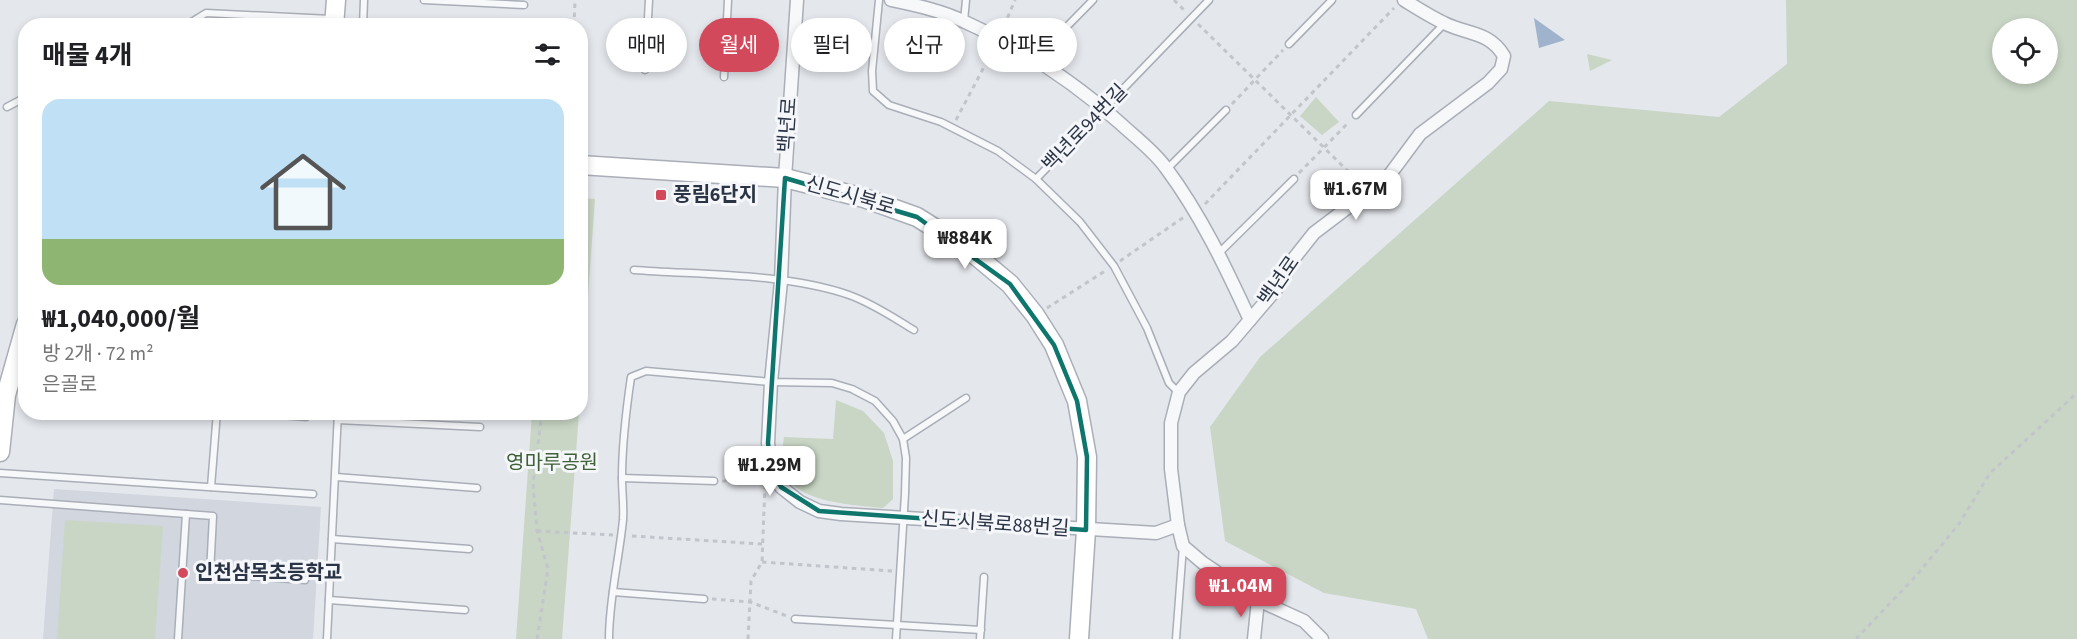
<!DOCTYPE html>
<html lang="ko">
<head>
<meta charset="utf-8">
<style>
	body { margin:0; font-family:"Source Sans 3","Noto Sans KR",sans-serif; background:#f2f2f2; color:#202124; height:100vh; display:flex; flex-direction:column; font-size:22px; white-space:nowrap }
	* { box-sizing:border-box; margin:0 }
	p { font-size:20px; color:#757577 }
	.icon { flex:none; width:33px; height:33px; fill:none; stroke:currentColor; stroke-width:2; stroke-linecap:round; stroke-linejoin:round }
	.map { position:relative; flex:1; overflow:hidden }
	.sheet { position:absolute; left:18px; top:18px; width:570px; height:402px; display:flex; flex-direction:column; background:#fff; border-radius:24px; box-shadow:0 3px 9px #0003 }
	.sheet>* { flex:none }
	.top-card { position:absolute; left:606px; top:18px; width:570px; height:54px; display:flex; gap:12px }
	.fabs { position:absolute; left:1992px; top:18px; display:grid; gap:12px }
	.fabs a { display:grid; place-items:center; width:66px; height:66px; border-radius:50%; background:#fff; box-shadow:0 3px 9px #0003; font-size:30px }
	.price { position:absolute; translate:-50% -51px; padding:0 14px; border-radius:12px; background:#fff; color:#222; font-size:20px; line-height:39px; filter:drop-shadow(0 2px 3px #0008) }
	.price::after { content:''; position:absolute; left:50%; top:36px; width:18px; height:14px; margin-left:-9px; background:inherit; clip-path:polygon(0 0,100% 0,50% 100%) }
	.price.active { background:#d1495b; color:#fff }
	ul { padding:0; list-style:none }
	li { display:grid; align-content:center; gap:12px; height:318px; padding:0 24px }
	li+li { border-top:2px solid #e0e0e0 }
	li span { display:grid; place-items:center; height:186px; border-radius:18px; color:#555 }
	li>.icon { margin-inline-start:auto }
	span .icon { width:108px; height:108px; fill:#fffc; stroke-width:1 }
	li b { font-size:26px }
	h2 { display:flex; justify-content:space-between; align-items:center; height:72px; padding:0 24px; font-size:26px }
	.tag { padding:0 21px; border-radius:27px; background:#fff; box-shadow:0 3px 9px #0003; font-size:21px; line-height:54px }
	.tag.active { background:#d1495b; color:#fff }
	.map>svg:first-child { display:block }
</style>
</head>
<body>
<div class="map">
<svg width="2077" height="639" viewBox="0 0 2077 639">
	<rect width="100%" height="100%" fill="#e4e7ec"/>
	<polygon fill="#d2d6de" points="54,489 321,507 313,639 43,639"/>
	<g fill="#c9d6c5" fill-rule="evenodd">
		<path d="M1786,0H2077V639H1428L1416,609L1324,593L1225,541L1210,427L1260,357L1549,101L1719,117L1787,64ZM2002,28H2048V74H2002Z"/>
		<polygon points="1587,54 1612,60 1590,71"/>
		<polygon points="1316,97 1339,122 1322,135 1300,116"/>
		<polygon points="581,198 595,199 581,394 580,198"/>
		<path d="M836,400L863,411L884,433L893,461V499L883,508C855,505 787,503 782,465C781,457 783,446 784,437L833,439Z"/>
		<polygon points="532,413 579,413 562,639 516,639"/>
		<polygon points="65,520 163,526 155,639 57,639"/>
	</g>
	<polygon fill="#9fb4cc" points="1534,18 1565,40 1539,48"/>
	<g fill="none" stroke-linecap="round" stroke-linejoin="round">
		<defs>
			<g id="lane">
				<polyline points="424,0 524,5"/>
				<polyline points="879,0 872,71 873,91 889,105 941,122 998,151 1036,179 1080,222 1114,266 1147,328 1169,383 1178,392"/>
				<polyline points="964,21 966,0"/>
				<polyline points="185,26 206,13 331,19"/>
				<polyline points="363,26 364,0"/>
				<polyline points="1289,44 1332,0"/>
				<polyline points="1036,58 1093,0"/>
				<polyline points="645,70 649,0"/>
				<polyline points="724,77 728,0"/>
				<polyline points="7,107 26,97"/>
				<polyline points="1356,115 1444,24"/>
				<polyline points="1167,169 1226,110"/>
				<polyline points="1036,179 1209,0"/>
				<polyline points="1219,253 1294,179"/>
				<path d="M634,270C702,275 785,273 849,295C872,303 894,318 914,330"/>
				<polyline points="241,412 306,417"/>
				<polyline points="338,420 480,427"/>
				<polyline points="903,439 966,398"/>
				<polyline points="0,473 313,494"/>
				<polyline points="336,477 477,488"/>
				<polyline points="622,478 714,481"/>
				<polyline points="211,487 217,412"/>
				<polyline points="0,500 213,516 210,573 305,580"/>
				<polyline points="332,539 469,549"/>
				<polyline points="613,592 704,599"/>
				<polyline points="329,600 465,610"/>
				<polyline points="795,619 981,630"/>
				<polyline points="178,639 186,514"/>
				<polyline points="327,639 338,412"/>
				<path d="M609,639C609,599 619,560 623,520C624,506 622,492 622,478C622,444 626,411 631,377L646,371L771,382L832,383L852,389L875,401L893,421L903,439L906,458L905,494L896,639"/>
				<polyline points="980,639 984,577"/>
				<polyline points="1176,639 1183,546"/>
			</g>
			<g id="street">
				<polyline points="797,0 785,178 781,281 771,382 768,443 771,468 781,487 800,502 819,511 841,514 1156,533 1178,525 1183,546 1203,563 1258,600 1304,621 1322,639"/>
				<path d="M891,0C915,5 943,11 965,22C1023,48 1074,82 1121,124C1136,138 1154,151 1166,168C1201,215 1226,268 1250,320"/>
				<path d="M1178,525L1171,469V423L1179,392L1194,373L1232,341L1278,287L1295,257L1314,233L1388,177L1420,134L1488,83L1501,69L1504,56C1489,31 1468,35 1444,23C1431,17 1417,8 1404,0"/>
				<polyline points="1254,639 1258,600"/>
			</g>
			<g id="secondary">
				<polyline points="334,26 336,0"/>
				<polyline points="580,165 785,178 864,198 917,217 968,249 1010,284 1035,315 1054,345 1077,401 1087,457 1086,530 1079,639"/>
				<polyline points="0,452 6,395 26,324"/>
			</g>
		</defs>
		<use href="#lane" stroke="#a9aeb7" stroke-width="9"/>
		<use href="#street" stroke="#a9aeb7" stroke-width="15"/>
		<use href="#secondary" stroke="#a9aeb7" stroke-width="21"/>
		<g stroke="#c2c5cb" stroke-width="3" stroke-dasharray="4.5 4.5" stroke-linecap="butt">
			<polyline points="1174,0 1184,10"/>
			<polyline points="1198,24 1360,183"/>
			<polyline points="574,26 575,0"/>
			<polyline points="1004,26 1015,0"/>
			<polyline points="1232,104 1283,50"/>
			<polyline points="956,120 994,48"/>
			<polyline points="1299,173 1349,122"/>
			<polyline points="1205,204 1394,8"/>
			<polyline points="1120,261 1184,217"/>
			<polyline points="1047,308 1105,271"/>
			<polyline points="722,481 765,484"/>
			<polyline points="537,531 613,535"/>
			<polyline points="632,536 762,544"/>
			<polyline points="762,562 892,571"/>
			<polyline points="712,599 750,602 787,616"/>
			<polyline points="537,639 548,569 537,531 533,484 542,412"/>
			<polyline points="748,639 751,581 762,562 765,484"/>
			<polyline points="1856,639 1915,577 1959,524 1990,473 2077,393"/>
		</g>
		<use href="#lane" stroke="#f7f8fa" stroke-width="6"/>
		<use href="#street" stroke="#f7f8fa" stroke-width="12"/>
		<use href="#secondary" stroke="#fff" stroke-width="18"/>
	</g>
	<path fill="none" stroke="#0f766e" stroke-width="4.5" stroke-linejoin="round" d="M785,178L917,217L1010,284L1054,345L1077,401L1087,457L1086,530L819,511L781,487L771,468L768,443Z"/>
	<g fill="#d1495b" stroke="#f4f6f9" stroke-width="2">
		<rect x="655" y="189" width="12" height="12" rx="3"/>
		<circle cx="183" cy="573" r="6"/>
	</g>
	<g text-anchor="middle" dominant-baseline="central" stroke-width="6" stroke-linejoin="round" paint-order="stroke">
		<g font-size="20" fill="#2b3445" stroke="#f4f6f9">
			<text transform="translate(788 125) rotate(-86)">백년로</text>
			<text transform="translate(1085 128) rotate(-46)">백년로94번길</text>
			<text transform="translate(850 196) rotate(16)">신도시북로</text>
			<text transform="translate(1279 281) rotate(-55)">백년로</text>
			<text transform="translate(995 524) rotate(4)">신도시북로88번길</text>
		</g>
		<g font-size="20" font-weight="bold" fill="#2b3445" stroke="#f4f6f9" text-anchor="start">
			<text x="673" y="195">풍림6단지</text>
			<text x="195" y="573">인천삼목초등학교</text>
		</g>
		<g font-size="20" fill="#3f6138" stroke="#f4f6f9">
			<text x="552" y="463">영마루공원</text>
		</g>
	</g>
</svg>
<div class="fabs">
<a><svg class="icon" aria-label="locate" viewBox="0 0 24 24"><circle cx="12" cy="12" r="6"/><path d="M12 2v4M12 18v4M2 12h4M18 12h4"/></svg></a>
</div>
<b class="price" style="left:1356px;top:221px">₩1.67M</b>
<b class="price" style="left:965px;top:270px">₩884K</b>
<b class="price" style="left:770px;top:497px">₩1.29M</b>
<b class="price active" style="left:1241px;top:618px">₩1.04M</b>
<div class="top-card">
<a class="tag">매매</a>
<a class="tag active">월세</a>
<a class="tag">필터</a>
<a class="tag">신규</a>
<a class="tag">아파트</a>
</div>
<section class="sheet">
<h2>매물 4개<svg class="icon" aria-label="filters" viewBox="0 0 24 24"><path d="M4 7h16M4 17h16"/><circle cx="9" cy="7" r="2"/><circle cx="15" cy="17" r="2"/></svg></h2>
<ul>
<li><span style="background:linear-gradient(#bfe0f5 75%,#8fb573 0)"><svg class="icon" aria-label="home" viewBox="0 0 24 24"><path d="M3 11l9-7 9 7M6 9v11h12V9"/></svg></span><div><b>₩1,040,000/월</b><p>방 2개 · 72 m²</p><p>은골로</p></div></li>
</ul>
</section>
</div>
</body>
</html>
